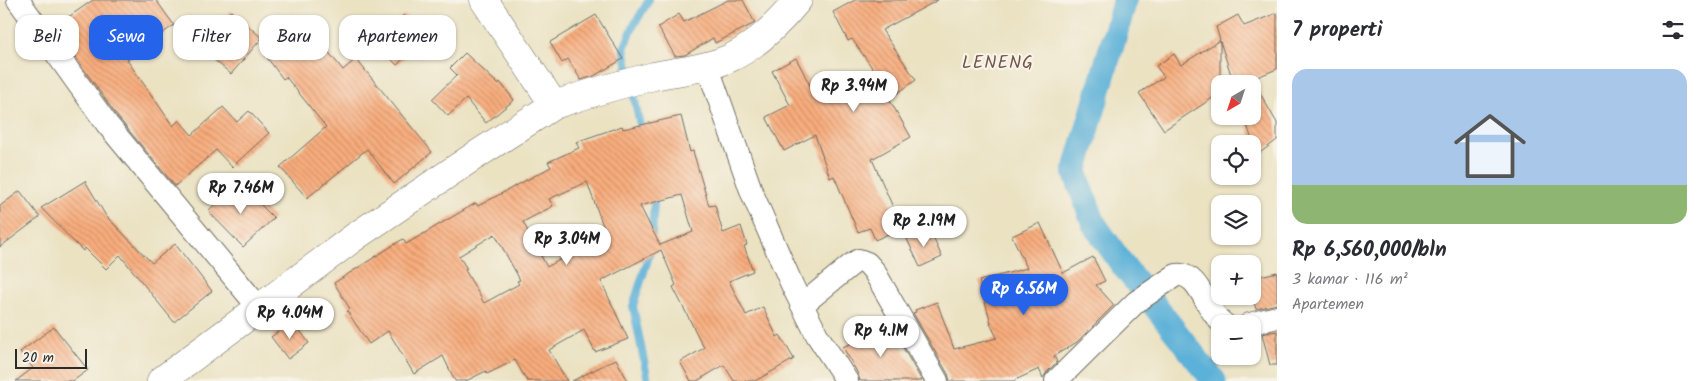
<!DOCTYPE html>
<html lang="id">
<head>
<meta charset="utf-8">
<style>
	body { margin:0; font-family:Kalam,sans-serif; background:#f2f2f3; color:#2b2b33; height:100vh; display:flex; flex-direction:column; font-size:19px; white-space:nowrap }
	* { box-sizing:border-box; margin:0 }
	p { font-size:16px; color:#7c7c81 }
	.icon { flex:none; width:28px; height:28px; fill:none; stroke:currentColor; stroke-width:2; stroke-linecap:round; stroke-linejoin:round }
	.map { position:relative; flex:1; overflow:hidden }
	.drawer { display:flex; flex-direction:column; background:#fff; width:425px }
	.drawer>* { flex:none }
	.top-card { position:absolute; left:15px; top:15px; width:475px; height:45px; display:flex; gap:10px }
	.needle { width:32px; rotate:219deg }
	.buttons { position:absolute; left:1211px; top:75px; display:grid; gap:10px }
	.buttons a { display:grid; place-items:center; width:50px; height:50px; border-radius:10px; background:#fff; box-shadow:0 1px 4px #0004; font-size:25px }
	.scale { position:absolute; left:15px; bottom:12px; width:72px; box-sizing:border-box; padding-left:5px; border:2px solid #2b2b2b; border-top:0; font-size:14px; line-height:18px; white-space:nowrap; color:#2b2b2b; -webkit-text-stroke:4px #f7f3e8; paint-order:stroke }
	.price { position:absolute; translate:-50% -42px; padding:0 11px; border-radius:18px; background:#fff; color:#222; font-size:16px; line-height:32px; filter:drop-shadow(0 1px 2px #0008) }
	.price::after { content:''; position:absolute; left:50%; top:30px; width:15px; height:11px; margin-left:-8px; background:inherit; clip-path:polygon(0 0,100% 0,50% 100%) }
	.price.active { background:#2563eb; color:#fff }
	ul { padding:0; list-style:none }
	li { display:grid; align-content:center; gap:10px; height:265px; padding:0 15px }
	li span { display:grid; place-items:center; height:155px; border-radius:15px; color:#555 }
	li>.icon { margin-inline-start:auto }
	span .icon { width:90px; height:90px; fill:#fffc; stroke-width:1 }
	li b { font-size:21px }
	h2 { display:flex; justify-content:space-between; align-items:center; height:60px; padding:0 15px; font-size:21px }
	.pill { padding:0 18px; border-radius:15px; background:#fff; box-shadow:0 1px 4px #0004; font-size:18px; line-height:45px }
	.pill.active { background:#2563eb; color:#fff }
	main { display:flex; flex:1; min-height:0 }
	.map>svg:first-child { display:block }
</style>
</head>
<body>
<main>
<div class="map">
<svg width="1277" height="381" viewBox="0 0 1277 381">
	<defs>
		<pattern id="building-back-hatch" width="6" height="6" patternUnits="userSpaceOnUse" patternTransform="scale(1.25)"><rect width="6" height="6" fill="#f9ad7d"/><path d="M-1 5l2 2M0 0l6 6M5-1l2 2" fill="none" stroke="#ca8d67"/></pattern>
	</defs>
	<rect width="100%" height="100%" fill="#f7f3e8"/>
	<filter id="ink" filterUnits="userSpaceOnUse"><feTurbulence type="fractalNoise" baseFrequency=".02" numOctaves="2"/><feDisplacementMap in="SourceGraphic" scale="10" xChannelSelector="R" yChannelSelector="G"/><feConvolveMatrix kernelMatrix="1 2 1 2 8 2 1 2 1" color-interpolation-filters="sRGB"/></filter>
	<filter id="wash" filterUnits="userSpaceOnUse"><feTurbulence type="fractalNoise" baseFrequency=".0096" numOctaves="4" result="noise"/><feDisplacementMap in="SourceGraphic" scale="20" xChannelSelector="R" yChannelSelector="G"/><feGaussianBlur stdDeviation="1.12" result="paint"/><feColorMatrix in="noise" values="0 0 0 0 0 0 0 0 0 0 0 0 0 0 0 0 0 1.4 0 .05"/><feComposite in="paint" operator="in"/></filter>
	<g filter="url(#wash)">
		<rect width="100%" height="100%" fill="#ebe2c2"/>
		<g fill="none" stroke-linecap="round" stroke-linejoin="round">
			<g stroke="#5cb1d8" stroke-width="8">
				<polyline points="642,135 624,48 634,25 649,0"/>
				<polyline points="648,381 633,306 651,250 654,203 651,193"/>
			</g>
			<polyline stroke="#5cb1d8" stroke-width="25" points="1125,0 1075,172 1094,224 1122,264 1214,381"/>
		</g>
		<g id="blocks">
			<g fill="url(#building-back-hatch)" fill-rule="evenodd">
				<polygon points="93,0 156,0 174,25 127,60 173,126 179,120 192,135 223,107 237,122 249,111 269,133 232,167 216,150 175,186 117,116 54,27"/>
				<polygon points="728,0 743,0 755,23 715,43 713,38 685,55 675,56 658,27 679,14 684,22"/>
				<polygon points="855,0 938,0 882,30 916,80 889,99 911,137 872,159 902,228 875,240 870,228 858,232 834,176 830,178 815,135 784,151 766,117 790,105 772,71 796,58 814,93 827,87 833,100 875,72 852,39 848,41 833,12"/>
				<polygon points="231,11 262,38 231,74 199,47"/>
				<polygon points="1277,13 1277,69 1252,79 1277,123 1277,140 1257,155 1244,116 1252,116 1252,84 1234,84 1220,41 1220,93 1164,130 1139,93 1164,77 1156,66 1174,54 1181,65 1220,40 1216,27 1238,15 1244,26"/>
				<polygon points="404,15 425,39 397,65 374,42"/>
				<polygon points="596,15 623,59 594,76 581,80 568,59 562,63 550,42"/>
				<polygon points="305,23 343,70 356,59 432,152 394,184 367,149 307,198 280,167 326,127 286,77 283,79 265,55"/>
				<polygon points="465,53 498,84 500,82 514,100 486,123 466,99 448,116 432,99 457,75 450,68"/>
				<path d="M681,116L690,152L693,151L709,206L715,205L723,233L741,226L747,245L744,246L753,271L729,281L746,315L763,307L777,337L780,335L794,359L755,381H734L724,365L697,381H691L680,362L704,348L673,287L676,285L661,250L601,281L628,339L595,352L584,330L549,350L567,381H527L515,360L487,374L486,371L466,381H455L443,356L414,374L388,331L369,344L347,311L350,309L334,283L403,239L406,244L476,203L478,206L551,167L548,162L579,148L576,142L622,126L623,129ZM587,182L606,234L547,267L523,222L553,206L549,199ZM682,195L693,232L660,245L640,206ZM495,234L520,280L517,281L519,284L484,303L465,270L467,269L459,256Z"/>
				<polygon points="85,181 106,216 152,263 175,244 212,291 174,322 120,255 106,269 85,248 83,251 41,208"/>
				<polygon points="238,182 274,218 243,247 208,211"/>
				<polygon points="20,191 40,217 0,247 0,206"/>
				<polygon points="1040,223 1063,273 1093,257 1105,281 1096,285 1114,305 1077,342 1054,356 1057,362 1047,372 1043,378 1039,369 1013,381 950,381 948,374 913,313 916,312 915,310 937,302 954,349 997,338 990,323 991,323 979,281 1027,268 1012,236"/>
				<polygon points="929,229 942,257 920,267 907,239"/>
				<polygon points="1277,272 1277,304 1256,309 1252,296 1252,278"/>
				<polygon points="293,321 309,343 288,359 271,337"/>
				<polygon points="890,325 922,381 860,381 858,374 843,347"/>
				<polygon points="54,327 88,370 73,381 16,381 33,368 20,352"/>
				<polygon points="1277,331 1277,365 1270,365 1262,334"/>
				<polygon points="616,359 628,381 572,381"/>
			</g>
		</g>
	</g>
	<g filter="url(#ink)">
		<use href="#blocks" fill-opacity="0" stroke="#6e6b60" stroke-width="1"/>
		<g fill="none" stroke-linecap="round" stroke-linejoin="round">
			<defs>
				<g id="minor">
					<polyline points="18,0 107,124 260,309"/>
					<polyline points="707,65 752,193 793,287 817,335 847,381"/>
					<polyline points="802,305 851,265 859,260 867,263 874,271 937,381"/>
					<polyline points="1250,324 1277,317"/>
					<path d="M1056,381L1136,302L1176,275C1200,271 1206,313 1224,324"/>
				</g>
				<g id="tertiary">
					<path d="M484,0L554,105C587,94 620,84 654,76C678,71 705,69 728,59C755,47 780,22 798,0"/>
					<polyline points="161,381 356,236 470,159 554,105"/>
				</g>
			</defs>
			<use href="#minor" stroke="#6e6b60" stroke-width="24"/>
			<use href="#tertiary" stroke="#6e6b60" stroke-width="29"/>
			<use href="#minor" stroke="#fff" stroke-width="22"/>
			<use href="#tertiary" stroke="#fff" stroke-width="28"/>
		</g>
	</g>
	<g text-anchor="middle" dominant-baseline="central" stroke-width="4.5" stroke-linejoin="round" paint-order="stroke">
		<g font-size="18" letter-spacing="1" fill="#735848" stroke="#f7f3e8">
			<text x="998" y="63">LENENG</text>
		</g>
	</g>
</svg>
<div class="buttons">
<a><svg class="needle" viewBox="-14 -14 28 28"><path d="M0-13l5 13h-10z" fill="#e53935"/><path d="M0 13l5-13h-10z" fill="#7c7c81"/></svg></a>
<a><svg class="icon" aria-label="locate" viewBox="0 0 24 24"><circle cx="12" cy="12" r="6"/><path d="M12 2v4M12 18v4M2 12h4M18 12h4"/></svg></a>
<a><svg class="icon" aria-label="layers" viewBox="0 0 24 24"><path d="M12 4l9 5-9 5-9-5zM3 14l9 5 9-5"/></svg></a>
<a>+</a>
<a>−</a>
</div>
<div class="scale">20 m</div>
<b class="price" style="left:854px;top:113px">Rp 3.94M</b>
<b class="price" style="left:241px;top:215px">Rp 7.46M</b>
<b class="price" style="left:924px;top:248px">Rp 2.19M</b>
<b class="price" style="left:567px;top:266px">Rp 3.04M</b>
<b class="price active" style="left:1024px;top:316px">Rp 6.56M</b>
<b class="price" style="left:290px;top:340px">Rp 4.04M</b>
<b class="price" style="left:881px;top:358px">Rp 4.1M</b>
<div class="top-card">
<a class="pill">Beli</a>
<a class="pill active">Sewa</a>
<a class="pill">Filter</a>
<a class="pill">Baru</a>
<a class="pill">Apartemen</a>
</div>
</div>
<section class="drawer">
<h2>7 properti<svg class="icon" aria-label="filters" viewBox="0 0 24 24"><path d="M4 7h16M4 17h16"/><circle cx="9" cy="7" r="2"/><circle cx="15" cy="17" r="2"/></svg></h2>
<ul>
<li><span style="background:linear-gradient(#a9c7e8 75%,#8fb573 0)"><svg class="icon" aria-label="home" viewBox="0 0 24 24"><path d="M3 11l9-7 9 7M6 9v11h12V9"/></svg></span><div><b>Rp 6,560,000/bln</b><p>3 kamar · 116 m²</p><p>Apartemen</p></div></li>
</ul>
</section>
</main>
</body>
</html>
